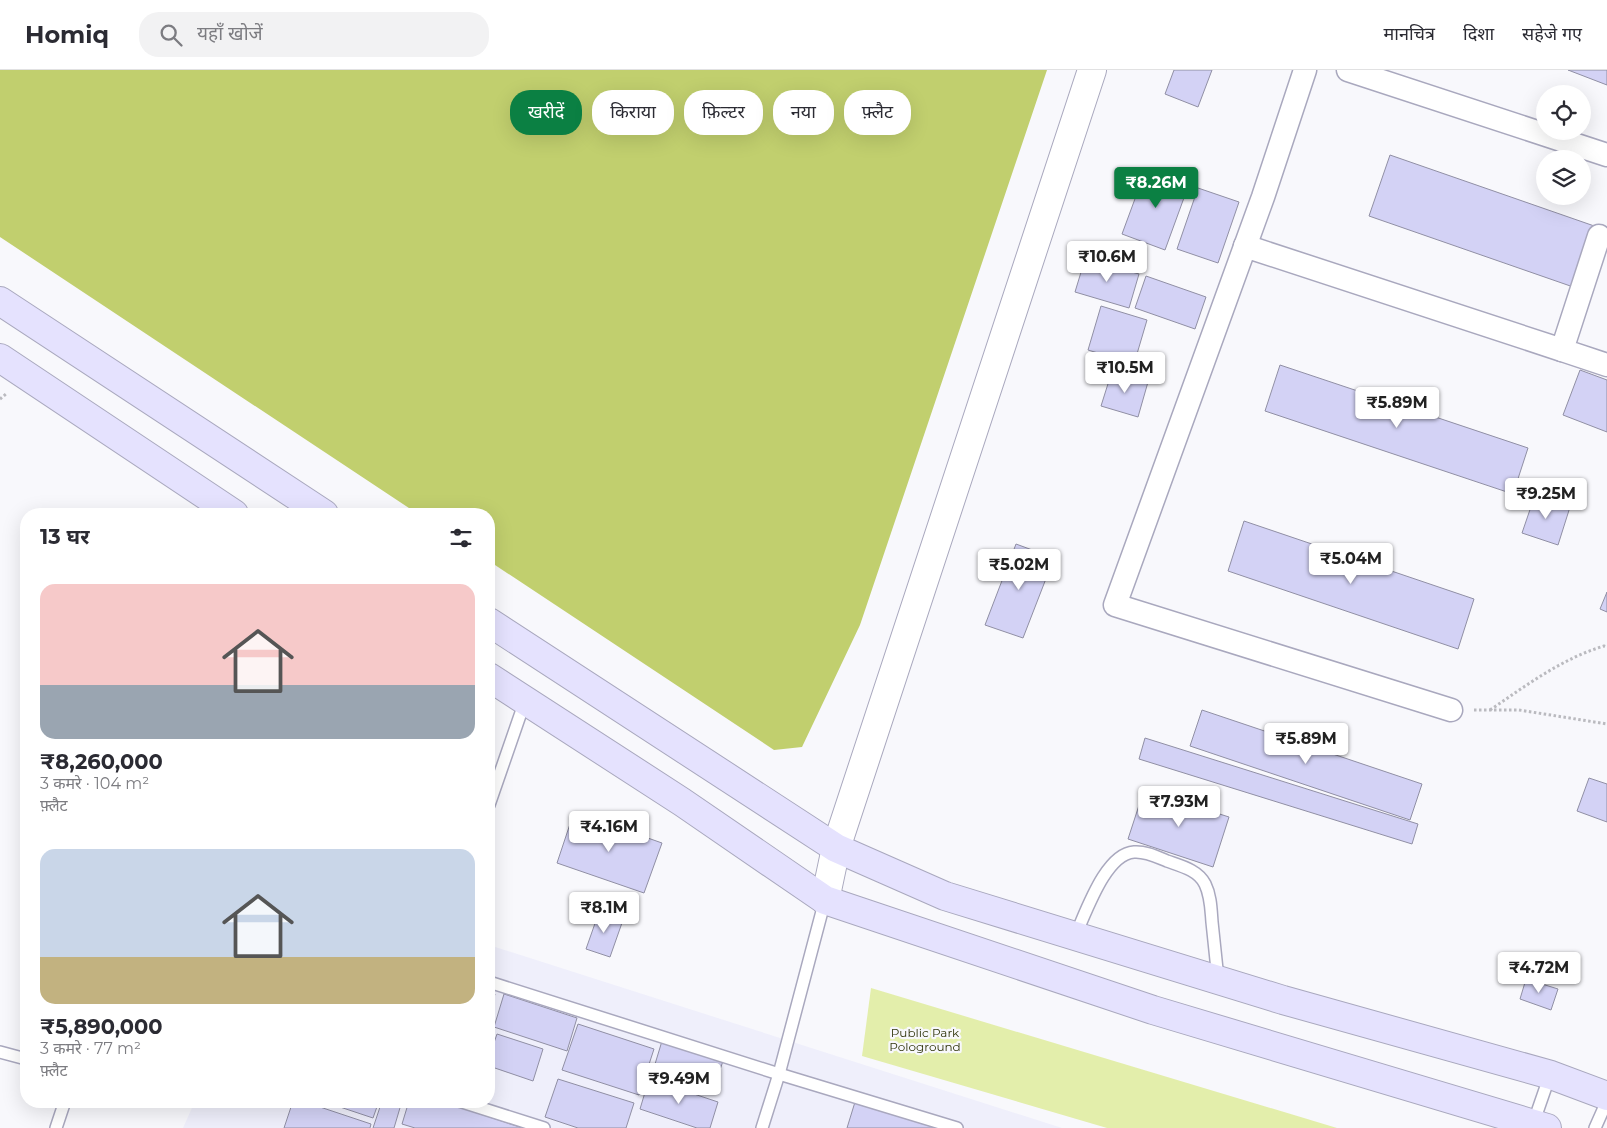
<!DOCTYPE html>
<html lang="hi">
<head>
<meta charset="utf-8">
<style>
	body { margin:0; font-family:Montserrat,"Noto Sans Devanagari",sans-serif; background:#f2f2f3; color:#2b2b33; height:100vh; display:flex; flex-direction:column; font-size:19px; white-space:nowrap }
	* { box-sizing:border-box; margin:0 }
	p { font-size:16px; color:#7c7c81 }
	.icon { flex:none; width:28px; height:28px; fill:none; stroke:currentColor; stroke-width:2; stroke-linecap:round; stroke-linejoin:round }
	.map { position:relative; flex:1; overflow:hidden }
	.sheet { position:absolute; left:20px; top:438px; width:475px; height:600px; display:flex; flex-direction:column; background:#fff; border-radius:20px; box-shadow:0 5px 20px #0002 }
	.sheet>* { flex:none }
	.banner { position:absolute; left:510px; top:20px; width:475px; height:45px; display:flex; gap:10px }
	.fabs { position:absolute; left:1536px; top:15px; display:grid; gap:10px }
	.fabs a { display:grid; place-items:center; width:55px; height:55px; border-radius:50%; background:#fff; box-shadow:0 5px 20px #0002; font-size:25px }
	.price { position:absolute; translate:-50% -42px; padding:0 11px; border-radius:5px; background:#fff; color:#222; font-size:16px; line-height:32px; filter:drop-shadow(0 1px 2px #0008) }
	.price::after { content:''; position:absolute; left:50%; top:30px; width:15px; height:11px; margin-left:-8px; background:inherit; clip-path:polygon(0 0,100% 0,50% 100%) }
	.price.current { background:#0b8043; color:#fff }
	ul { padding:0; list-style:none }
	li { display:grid; align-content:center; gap:10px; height:265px; padding:0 20px }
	li span { display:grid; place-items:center; height:155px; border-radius:15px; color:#555 }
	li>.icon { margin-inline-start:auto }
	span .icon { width:90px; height:90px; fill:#fffc; stroke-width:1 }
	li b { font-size:21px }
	h2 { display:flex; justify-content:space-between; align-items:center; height:60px; padding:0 20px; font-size:21px }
	.pill { padding:0 18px; border-radius:20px; background:#fff; box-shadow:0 5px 20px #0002; font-size:18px; line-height:45px }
	.pill.current { background:#0b8043; color:#fff }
	header { display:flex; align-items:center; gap:30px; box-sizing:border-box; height:70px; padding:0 25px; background:#fff; border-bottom:1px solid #e1e1e2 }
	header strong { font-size:24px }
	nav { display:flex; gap:28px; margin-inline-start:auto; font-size:18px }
	.search { width:350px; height:45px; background:#f2f2f3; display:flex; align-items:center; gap:12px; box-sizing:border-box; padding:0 18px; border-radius:20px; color:#7c7c81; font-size:19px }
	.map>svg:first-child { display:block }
</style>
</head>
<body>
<header>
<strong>Homiq</strong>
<div class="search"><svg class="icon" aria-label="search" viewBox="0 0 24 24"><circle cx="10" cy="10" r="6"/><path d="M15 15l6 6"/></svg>यहाँ खोजें</div>
<nav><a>मानचित्र</a><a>दिशा</a><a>सहेजे गए</a></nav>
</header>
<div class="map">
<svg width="1607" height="1058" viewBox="0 0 1607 1058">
	<rect width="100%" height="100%" fill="#f8f8fc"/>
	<polygon fill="#efeffb" points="489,875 1062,1058 183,1058 195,1031 489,1031"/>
	<polygon fill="#e3eeab" points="871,918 1337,1058 1107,1058 862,986"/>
	<polygon fill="#c1cf6e" points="0,0 1047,0 860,555 802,677 774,680 489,491 489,444 418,444 0,167"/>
	<g fill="#d3d2f5" stroke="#908fa4">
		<polygon points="1174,0 1212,0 1198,37 1165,24"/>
		<polygon points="1568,0 1607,0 1607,15"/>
		<polygon points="1390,85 1600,158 1579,219 1369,146"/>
		<polygon points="1146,99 1189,114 1165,180 1122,164"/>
		<polygon points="1198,118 1239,132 1218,193 1177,179"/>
		<polygon points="1085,189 1139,204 1129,238 1075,222"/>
		<polygon points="1146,206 1206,227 1195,259 1135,238"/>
		<polygon points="1101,236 1147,250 1134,294 1088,280"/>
		<polygon points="1280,295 1528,378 1513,424 1265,341"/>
		<polygon points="1580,300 1607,310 1607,362 1563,345"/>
		<polygon points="1112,301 1148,312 1138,347 1101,336"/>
		<polygon points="1535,425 1570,437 1558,475 1522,463"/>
		<polygon points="1244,451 1474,529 1458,579 1228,501"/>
		<polygon points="1016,474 1054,488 1023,568 985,555"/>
		<polygon points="1607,522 1607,542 1600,539"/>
		<polygon points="1202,640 1422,714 1410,750 1190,676"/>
		<polygon points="1145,668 1418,754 1412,774 1139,689"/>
		<polygon points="1589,708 1607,714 1607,752 1577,741"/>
		<polygon points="1144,720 1229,747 1213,797 1128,769"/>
		<polygon points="574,742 662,773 644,823 557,793"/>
		<polygon points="599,842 623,850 610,887 586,879"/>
		<polygon points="1526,909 1558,919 1551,940 1520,929"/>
		<polygon points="489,922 495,924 489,944"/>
		<polygon points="504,924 577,948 567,981 494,957"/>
		<polygon points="578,954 654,979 639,1025 562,1000"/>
		<polygon points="497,964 543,979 533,1011 489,996 489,987"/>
		<polygon points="662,971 723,991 712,1023 652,1004"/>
		<polygon points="558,1009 634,1033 626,1058 578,1058 545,1047"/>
		<polygon points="649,1009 718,1032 710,1058 697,1058 640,1039"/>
		<polygon points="293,1031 302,1031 371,1054 370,1058 284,1058"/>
		<polygon points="322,1031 379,1031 373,1048"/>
		<polygon points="382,1031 402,1031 394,1058 373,1058"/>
		<polygon points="409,1031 441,1031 523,1058 415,1058 402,1054"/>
		<polygon points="855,1032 941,1058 847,1058"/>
	</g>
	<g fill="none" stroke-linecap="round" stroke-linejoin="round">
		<defs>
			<g id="service">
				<polyline points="489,735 525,631"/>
				<path d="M1075,866C1086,843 1105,784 1134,782C1146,781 1157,787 1167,791C1181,796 1198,800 1205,814C1211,826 1211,840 1212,852C1214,871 1216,890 1218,909"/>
				<polyline points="489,912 779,1004 957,1058"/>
				<polyline points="0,982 26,989"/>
				<polyline points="459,1031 544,1058"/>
				<polyline points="1533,1054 1550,1005"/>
				<polyline points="56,1058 65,1031"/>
				<polyline points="762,1058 779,1004 825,830"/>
				<polyline points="1595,1058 1607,1031"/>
			</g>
			<g id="minor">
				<polyline points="1305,0 1263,127 1115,535 1451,640"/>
				<polyline points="1348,0 1607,85"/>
				<polyline points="1599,166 1562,280 1607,295"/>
				<polyline points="1245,176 1562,280"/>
			</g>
			<polyline id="tertiary" points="825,830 836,778 1092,0"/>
			<g id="secondary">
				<polyline points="0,231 324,444"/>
				<polyline points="0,288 234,444"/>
				<polyline points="489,552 836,778 945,826 1283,930 1551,1005 1607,1026"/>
				<polyline points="489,607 682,732 825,830 1153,940 1547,1058"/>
			</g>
		</defs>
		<use href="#service" stroke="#a9a8be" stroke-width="14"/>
		<use href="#minor" stroke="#a9a8be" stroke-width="25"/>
		<use href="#tertiary" stroke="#a9a8be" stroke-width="30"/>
		<use href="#secondary" stroke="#a9a8be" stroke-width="30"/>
		<g stroke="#bababf" stroke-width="3" stroke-dasharray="2.5 2.5" stroke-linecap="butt">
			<polyline points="0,329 6,324"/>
			<polyline points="1474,640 1519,640 1607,654"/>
			<path d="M1490,640C1527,615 1561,589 1604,576L1607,577"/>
		</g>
		<use href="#service" stroke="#fff" stroke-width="11"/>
		<use href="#minor" stroke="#fff" stroke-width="22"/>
		<use href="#tertiary" stroke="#fff" stroke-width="28"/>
		<use href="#secondary" stroke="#e5e2fe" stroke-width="28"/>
	</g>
	<g text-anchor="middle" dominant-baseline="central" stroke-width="4.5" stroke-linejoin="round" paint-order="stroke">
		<g font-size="12" fill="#2f340a" stroke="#f8f8fc">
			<text x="925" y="962">Public Park<tspan x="925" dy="14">Pologround</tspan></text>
		</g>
	</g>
</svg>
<div class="fabs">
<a><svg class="icon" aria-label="locate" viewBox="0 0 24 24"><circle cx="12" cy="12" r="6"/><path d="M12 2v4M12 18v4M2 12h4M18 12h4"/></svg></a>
<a><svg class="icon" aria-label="layers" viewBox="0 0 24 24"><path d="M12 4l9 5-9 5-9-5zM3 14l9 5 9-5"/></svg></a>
</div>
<b class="price current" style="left:1156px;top:139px">₹8.26M</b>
<b class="price" style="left:1107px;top:213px">₹10.6M</b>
<b class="price" style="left:1125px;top:324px">₹10.5M</b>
<b class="price" style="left:1397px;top:359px">₹5.89M</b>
<b class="price" style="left:1546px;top:450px">₹9.25M</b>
<b class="price" style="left:1351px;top:515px">₹5.04M</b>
<b class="price" style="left:1019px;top:521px">₹5.02M</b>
<b class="price" style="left:1306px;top:695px">₹5.89M</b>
<b class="price" style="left:1179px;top:758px">₹7.93M</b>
<b class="price" style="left:609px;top:783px">₹4.16M</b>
<b class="price" style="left:604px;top:864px">₹8.1M</b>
<b class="price" style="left:1539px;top:924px">₹4.72M</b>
<b class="price" style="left:679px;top:1035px">₹9.49M</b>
<div class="banner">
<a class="pill current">खरीदें</a>
<a class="pill">किराया</a>
<a class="pill">फ़िल्टर</a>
<a class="pill">नया</a>
<a class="pill">फ़्लैट</a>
</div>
<section class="sheet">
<h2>13 घर<svg class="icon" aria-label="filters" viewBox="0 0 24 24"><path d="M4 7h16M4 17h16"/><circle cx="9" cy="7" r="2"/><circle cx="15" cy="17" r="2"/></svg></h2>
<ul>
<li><span style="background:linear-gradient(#f6c9c9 65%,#9aa5b1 0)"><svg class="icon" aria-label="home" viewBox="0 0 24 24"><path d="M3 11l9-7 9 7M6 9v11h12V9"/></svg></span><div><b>₹8,260,000</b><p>3 कमरे · 104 m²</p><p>फ़्लैट</p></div></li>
<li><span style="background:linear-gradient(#c9d6e8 70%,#c2b280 0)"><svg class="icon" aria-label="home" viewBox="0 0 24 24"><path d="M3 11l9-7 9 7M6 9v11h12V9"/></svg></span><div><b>₹5,890,000</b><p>3 कमरे · 77 m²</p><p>फ़्लैट</p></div></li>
</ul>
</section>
</div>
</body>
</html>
